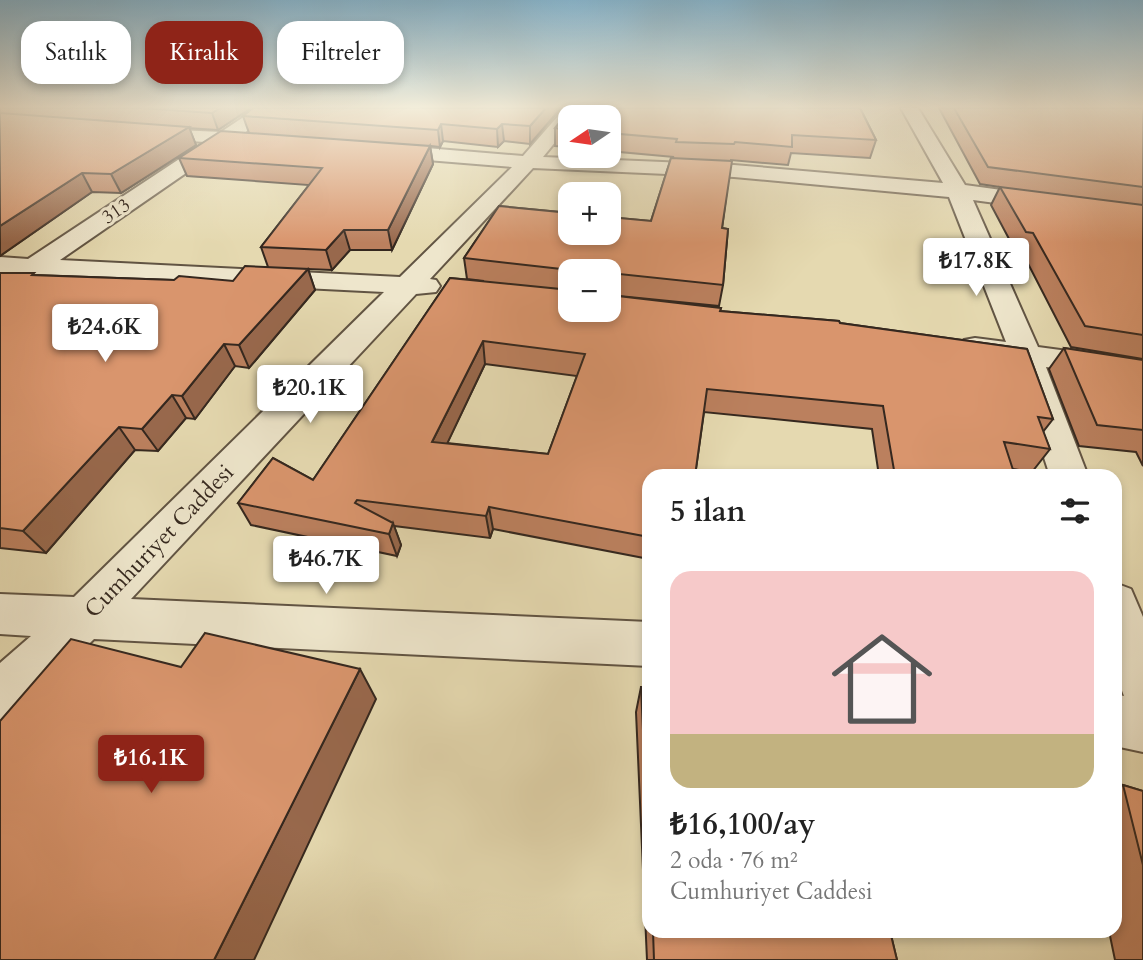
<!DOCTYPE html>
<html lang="tr">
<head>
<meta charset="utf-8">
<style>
	body { margin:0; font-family:Cardo,serif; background:#f2f2f2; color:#222; height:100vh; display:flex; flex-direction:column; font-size:26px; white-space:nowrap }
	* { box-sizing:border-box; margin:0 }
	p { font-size:23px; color:#767676 }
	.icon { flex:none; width:38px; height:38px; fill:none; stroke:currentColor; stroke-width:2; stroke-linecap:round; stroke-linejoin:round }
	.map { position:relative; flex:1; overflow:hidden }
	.side { position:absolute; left:642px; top:469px; width:480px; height:469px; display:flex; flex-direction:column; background:#fff; border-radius:21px; box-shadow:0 4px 10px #0003 }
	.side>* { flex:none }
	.guide { position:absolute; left:21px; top:21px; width:516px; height:63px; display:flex; gap:14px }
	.needle { width:46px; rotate:257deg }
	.controls { position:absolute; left:558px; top:105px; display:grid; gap:14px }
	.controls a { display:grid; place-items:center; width:63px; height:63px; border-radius:14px; background:#fff; box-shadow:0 4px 10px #0003; font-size:35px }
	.price { position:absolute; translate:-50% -60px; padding:0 16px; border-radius:7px; background:#fff; color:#222; font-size:23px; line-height:46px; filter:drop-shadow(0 2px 4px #0008) }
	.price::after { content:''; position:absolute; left:50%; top:42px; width:21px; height:16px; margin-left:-10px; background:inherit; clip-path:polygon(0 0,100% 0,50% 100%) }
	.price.current { background:#8f2418; color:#fff }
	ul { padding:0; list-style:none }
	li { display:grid; align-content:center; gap:14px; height:371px; padding:0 28px }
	li span { display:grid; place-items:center; height:217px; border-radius:21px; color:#555 }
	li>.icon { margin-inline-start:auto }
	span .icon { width:126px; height:126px; fill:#fffc; stroke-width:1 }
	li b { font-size:30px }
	h2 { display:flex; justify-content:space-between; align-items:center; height:84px; padding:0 28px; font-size:30px }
	.tag { padding:0 24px; border-radius:21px; background:#fff; box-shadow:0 4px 10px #0003; font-size:24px; line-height:63px }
	.tag.current { background:#8f2418; color:#fff }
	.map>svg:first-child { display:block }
</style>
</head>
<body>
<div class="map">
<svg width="1143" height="960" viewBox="0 0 1143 960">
	<rect width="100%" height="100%" fill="#e5d9b0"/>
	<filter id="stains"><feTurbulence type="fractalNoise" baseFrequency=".00286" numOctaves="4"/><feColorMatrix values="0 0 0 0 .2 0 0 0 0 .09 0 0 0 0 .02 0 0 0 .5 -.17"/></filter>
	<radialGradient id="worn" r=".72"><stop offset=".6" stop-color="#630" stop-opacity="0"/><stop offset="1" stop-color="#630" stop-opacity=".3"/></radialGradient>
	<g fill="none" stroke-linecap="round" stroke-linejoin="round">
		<defs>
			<g id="street">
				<polygon points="257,108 277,108 243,134 273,137 275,141 273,145 228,144 60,260 400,277 512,167 378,156 371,154 368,150 371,146 378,144 523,156 565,108 583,108 576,117 570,117 570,124 543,157 734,165 943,183 901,108 918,108 965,185 1143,209 1143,223 973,200 1038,347 1143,361 1143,381 1046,367 1088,476 1050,476 1013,362 964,354 960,347 964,340 975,338 1006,342 949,197 734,177 533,168 430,279 436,280 440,286 436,292 416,294 131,599 649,622 649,666 94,639 18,713 0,721 0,663 31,636 0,634 0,594 74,597 384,292 0,273 0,257 28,259 205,142 141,138 134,136 132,132 134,128 221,132"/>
				<polygon points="1115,583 1131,589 1143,617 1143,752 1115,746 1115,694 1124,696 1115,672"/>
			</g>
		</defs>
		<use href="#street" stroke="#615443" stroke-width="4"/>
		<use href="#street" fill="#eee6cc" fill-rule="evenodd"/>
	</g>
	<g fill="#bb805e" stroke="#35281f" stroke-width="2" fill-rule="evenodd">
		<polygon points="0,108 251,108 218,130 189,128 196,145 121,193 92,192 0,256"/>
		<polygon points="253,108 561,108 530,144 504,141 498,147 443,141 440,147 430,146 433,164 392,250 350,250 332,270 308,269 315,290 249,368 235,366 195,419 186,418 158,451 135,450 46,553 0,548 0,273 35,275 174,280 233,281 268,267 261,247 309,185 187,176 179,158 249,133 243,116"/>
		<path d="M860,108L876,140L870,158L791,153L788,165L731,160L722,228L728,229L723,285L719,306L609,295V271H570V310H609V295L721,308L720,311L839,321L840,323L1027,349L1053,419L1043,432L1050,449L1032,472L1013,469L1015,476H879L872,429L704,412L695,476H649V559L493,529L490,538L394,526L401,545L397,556L251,525L238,503L273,458L313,480L450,278L484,281L467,279L464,258L499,206L570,213V233H609V217L651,221L671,158L674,157L609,151V117H570V147L555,146V128L572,109ZM485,364L577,376L548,454L447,443Z"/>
		<polygon points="939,108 1143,108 1143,359 1071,347 1022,252 1016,252 991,205 1000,187 980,184"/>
		<polygon points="1064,348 1143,360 1143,466 1136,452 1079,446 1049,369"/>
		<polygon points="641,687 649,687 649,931 890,931 897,960 647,960 636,712"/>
		<polygon points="1123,785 1143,791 1143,960 1115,960 1109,931 1115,931 1115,789"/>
	</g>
	<g fill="#98684c" stroke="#35281f" stroke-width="2">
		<polygon points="220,108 251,108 218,130 212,113"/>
		<polygon points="546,108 561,108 530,144 530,126"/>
		<polygon points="441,124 443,141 440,147 438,130"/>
		<polygon points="502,124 504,141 498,147 497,129"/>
		<polygon points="189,127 196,145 121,193 111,174"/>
		<polygon points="430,146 433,164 392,250 388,230"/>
		<polygon points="82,173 92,192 0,256 0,226"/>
		<polygon points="344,230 350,250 332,270 326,250"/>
		<polygon points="308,269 315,290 249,368 239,345"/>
		<polygon points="610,273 609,295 609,274"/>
		<polygon points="483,341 485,364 437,465 432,442"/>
		<polygon points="224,344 235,366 195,419 182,396"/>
		<polygon points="172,395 186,418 158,451 142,429"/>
		<polygon points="119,427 135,450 46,553 23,531"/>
		<polygon points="489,507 493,529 490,538 486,516"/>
		<polygon points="393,523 401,545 397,556 389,534"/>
		<polygon points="360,669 376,699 254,960 214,960"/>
	</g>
	<g fill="#d9956d" stroke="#35281f" stroke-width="2" fill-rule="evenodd">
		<polygon points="140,108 220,108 212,113"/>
		<polygon points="253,108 546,108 530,126 502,124 497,129 441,124 438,130 243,116"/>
		<polygon points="860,108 876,140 792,135 792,147 735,142 734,144 676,142 677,139 609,133 609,117 570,117 570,130 555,128 572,108"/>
		<polygon points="954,108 1143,108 1143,187 988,167"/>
		<polygon points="0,113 189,127 111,174 82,173 0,226"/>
		<polygon points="221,131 430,146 388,230 344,230 326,250 261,247 322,168 179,158"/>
		<polygon points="671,158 732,161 722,228 728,229 723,285 610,273 609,274 609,271 571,271 570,270 464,258 499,206 570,213 570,233 609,233 609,217 651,221"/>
		<polygon points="1000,187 1143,205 1143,335 1085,326 1033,233 1026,232"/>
		<polygon points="245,266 308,269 239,345 224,344 182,396 172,395 142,429 119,427 23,531 0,528 0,273 34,273 32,275 174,280 179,276 233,281"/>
		<path d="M450,278L570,290V310H609V295L721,308L720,311L839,321L840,323L1027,349L1053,419L1038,417L1050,449L1004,442L1015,476H895L883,406L707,389L695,476H649V537L489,507L486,516L357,500L355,503L393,523L389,534L238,503L273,458L313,480ZM483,341L585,354L548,454L432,442Z"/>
		<polygon points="1064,348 1143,360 1143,430 1097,425"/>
		<polygon points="205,633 360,669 214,960 0,960 0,721 71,639 181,667"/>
		<polygon points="641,687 649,687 649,860"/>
		<polygon points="1123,785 1143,791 1143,865"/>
		<polygon points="653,931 890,931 897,960 654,960"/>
	</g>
	<linearGradient id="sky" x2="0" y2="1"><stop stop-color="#87b6cf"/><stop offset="0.44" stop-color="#f3eedb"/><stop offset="1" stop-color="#f3eedb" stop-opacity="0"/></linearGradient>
	<rect width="1143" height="243" fill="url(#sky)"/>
	<g text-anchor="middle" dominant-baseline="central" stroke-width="6" stroke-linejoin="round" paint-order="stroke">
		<g font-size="19" fill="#35281f" stroke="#eee6cc">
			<text transform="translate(116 211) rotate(-34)">313</text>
		</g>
		<g font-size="23" fill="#35281f" stroke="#eee6cc">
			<text transform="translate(159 541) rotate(-46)">Cumhuriyet Caddesi</text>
		</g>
	</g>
	<rect width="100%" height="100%" filter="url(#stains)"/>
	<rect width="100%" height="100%" fill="url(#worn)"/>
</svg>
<div class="controls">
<a><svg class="needle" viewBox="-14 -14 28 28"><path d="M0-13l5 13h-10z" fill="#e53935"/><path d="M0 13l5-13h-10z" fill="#767676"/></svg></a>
<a>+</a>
<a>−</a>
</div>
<b class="price" style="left:976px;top:298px">₺17.8K</b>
<b class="price" style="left:105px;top:364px">₺24.6K</b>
<b class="price" style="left:310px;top:425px">₺20.1K</b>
<b class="price" style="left:326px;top:596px">₺46.7K</b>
<b class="price current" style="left:151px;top:795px">₺16.1K</b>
<div class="guide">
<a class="tag">Satılık</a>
<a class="tag current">Kiralık</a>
<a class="tag">Filtreler</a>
</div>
<section class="side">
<h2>5 ilan<svg class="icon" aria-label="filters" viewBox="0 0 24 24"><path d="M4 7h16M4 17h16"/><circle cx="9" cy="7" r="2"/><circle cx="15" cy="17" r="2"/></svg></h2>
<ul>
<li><span style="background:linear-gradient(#f6c9c9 75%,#c2b280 0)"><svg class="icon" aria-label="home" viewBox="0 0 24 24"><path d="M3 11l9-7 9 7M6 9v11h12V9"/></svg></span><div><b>₺16,100/ay</b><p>2 oda · 76 m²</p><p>Cumhuriyet Caddesi</p></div></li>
</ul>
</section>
</div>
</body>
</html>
